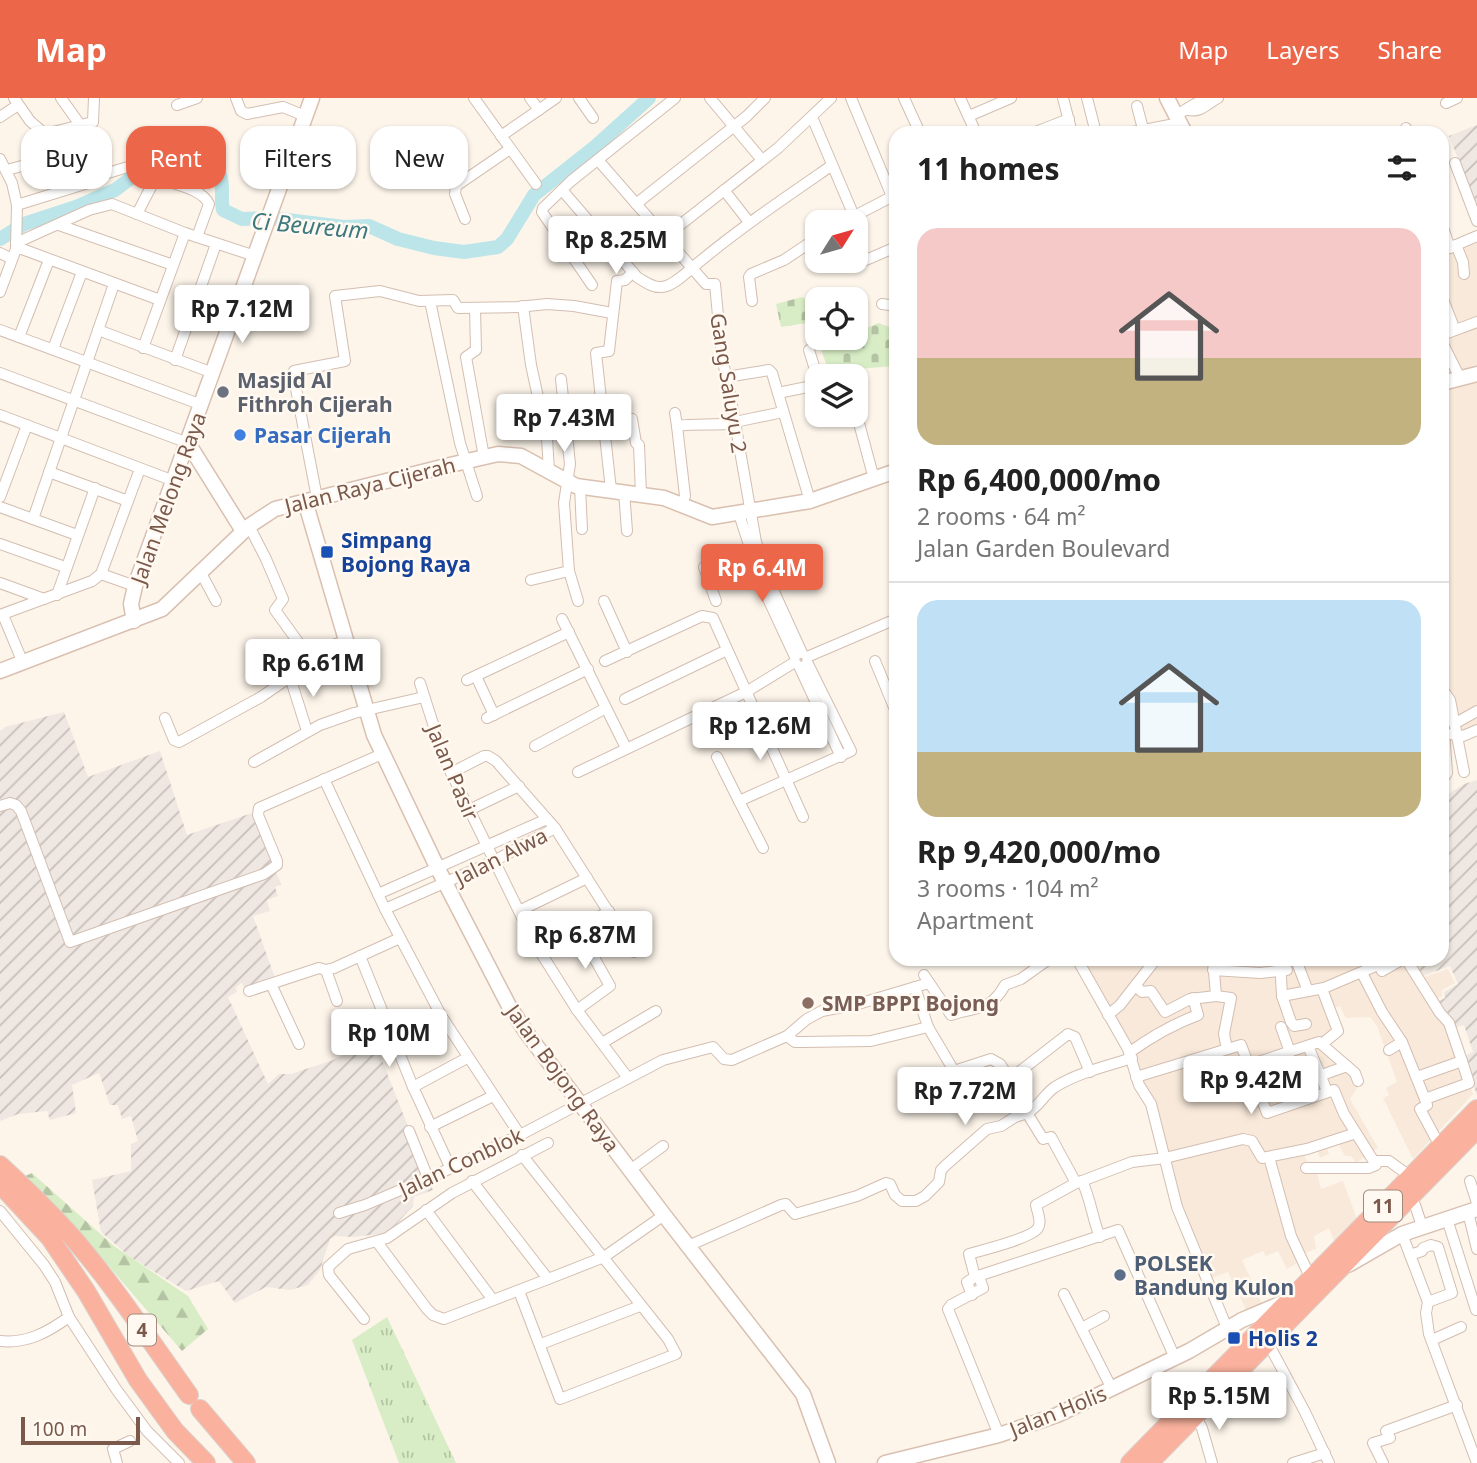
<!DOCTYPE html>
<html lang="en">
<head>
<meta charset="utf-8">
<style>
	body { margin:0; font-family:"Noto Sans",sans-serif; background:#f2f2f2; color:#222; height:100vh; display:flex; flex-direction:column; font-size:26px; white-space:nowrap }
	* { box-sizing:border-box; margin:0 }
	p { font-size:23px; color:#767676 }
	.icon { flex:none; width:38px; height:38px; fill:none; stroke:currentColor; stroke-width:2; stroke-linecap:round; stroke-linejoin:round }
	.map { position:relative; flex:1; overflow:hidden }
	.drawer { position:absolute; left:889px; top:28px; width:560px; height:840px; display:flex; flex-direction:column; background:#fff; border-radius:21px; box-shadow:0 2px 5px #0004 }
	.drawer>* { flex:none }
	.guide { position:absolute; left:21px; top:28px; width:665px; height:63px; display:flex; gap:14px }
	.needle { width:46px; rotate:53deg }
	.buttons { position:absolute; left:805px; top:112px; display:grid; gap:14px }
	.buttons a { display:grid; place-items:center; width:63px; height:63px; border-radius:14px; background:#fff; box-shadow:0 2px 5px #0004; font-size:35px }
	.scale { position:absolute; left:21px; bottom:18px; width:119px; box-sizing:border-box; padding-left:7px; border:4px solid #7a594b; border-top:0; font-size:19px; line-height:24px; white-space:nowrap; color:#7a594b; -webkit-text-stroke:5px #fff9f1; paint-order:stroke }
	.price { position:absolute; translate:-50% -60px; padding:0 16px; border-radius:7px; background:#fff; color:#222; font-size:23px; line-height:46px; filter:drop-shadow(0 2px 4px #0008) }
	.price::after { content:''; position:absolute; left:50%; top:42px; width:21px; height:16px; margin-left:-10px; background:inherit; clip-path:polygon(0 0,100% 0,50% 100%) }
	.price.on { background:#ec664a; color:#fff }
	ul { padding:0; list-style:none }
	li { display:grid; align-content:center; gap:14px; height:371px; padding:0 28px }
	li+li { border-top:2px solid #e0e0e0 }
	li span { display:grid; place-items:center; height:217px; border-radius:21px; color:#555 }
	li>.icon { margin-inline-start:auto }
	span .icon { width:126px; height:126px; fill:#fffc; stroke-width:1 }
	li b { font-size:30px }
	h2 { display:flex; justify-content:space-between; align-items:center; height:84px; padding:0 28px; font-size:30px }
	.pill { padding:0 24px; border-radius:21px; background:#fff; box-shadow:0 2px 5px #0004; font-size:24px; line-height:63px }
	.pill.on { background:#ec664a; color:#fff }
	header { display:flex; align-items:center; gap:42px; box-sizing:border-box; height:98px; padding:0 35px; background:#ec664a; color:#fff }
	header strong { font-size:33px }
	nav { display:flex; gap:38px; margin-inline-start:auto; font-size:24px }
	.map>svg:first-child { display:block }
</style>
</head>
<body>
<header>
<strong>Map</strong>
<nav><a>Map</a><a>Layers</a><a>Share</a></nav>
</header>
<div class="map">
<svg width="1477" height="1365" viewBox="0 0 1477 1365">
	<defs>
		<pattern id="industrial-furrows" width="10" height="10" patternUnits="userSpaceOnUse" patternTransform="scale(1.75)"><rect width="10" height="10" fill="#efe8e2"/><path d="M-1 1l2-2M0 10L10 0M9 11l2-2" fill="none" stroke="#c7bfb9"/></pattern>
		<pattern id="grass-tufts" width="24" height="20" patternUnits="userSpaceOnUse" patternTransform="scale(1.75)"><rect width="24" height="20" fill="#d8edc6"/><path d="M3 7l-1-3M5 7V3M7 7l1-3M15 17l-1-3M17 17v-4M19 17l1-3" fill="none" stroke="#b4c3a3"/></pattern>
		<pattern id="forest-firs" width="22" height="20" patternUnits="userSpaceOnUse" patternTransform="scale(1.75)"><rect width="22" height="20" fill="#d8edc6"/><path d="M5 1l3.5 6h-7zM16 11l3.5 6h-7z" fill="#b4c3a3"/></pattern>
		<pattern id="cemetery-stones" width="16" height="16" patternUnits="userSpaceOnUse" patternTransform="scale(1.75)"><rect width="16" height="16" fill="#d8edc6"/><path d="M2 7V4a2 2 0 0 1 4 0v3zM10 15v-3a2 2 0 0 1 4 0v3z" fill="#b4c3a3"/></pattern>
	</defs>
	<rect width="100%" height="100%" fill="#fdf5ea"/>
	<g fill="#f8e9da">
		<polygon points="1477,141 1477,267 1442,278 1442,155"/>
		<polygon points="1477,281 1477,627 1460,634 1442,633 1442,292"/>
		<polygon points="1079,861 1374,861 1381,877 1405,866 1418,881 1448,871 1455,885 1442,892 1442,898 1433,903 1456,944 1473,996 1413,1061 1383,1000 1389,997 1386,990 1397,984 1377,928 1370,919 1346,920 1340,908 1326,912 1338,933 1319,945 1358,983 1357,990 1350,1001 1378,1050 1356,1065 1351,1058 1345,1058 1338,1045 1326,1047 1329,1056 1320,1060 1317,1050 1303,1052 1308,1067 1315,1067 1321,1091 1343,1083 1357,1121 1334,1143 1329,1130 1314,1138 1316,1151 1299,1157 1301,1163 1287,1171 1278,1153 1266,1158 1263,1153 1242,1162 1263,1208 1247,1214 1228,1174 1209,1181 1174,1099 1165,1041 1151,1003 1136,978"/>
	</g>
	<g fill="url(#industrial-furrows)">
		<polygon points="1477,27 1477,110 1449,38"/>
		<polygon points="64,614 88,679 160,653 187,737 252,715 281,786 275,789 278,798 267,802 270,813 253,818 275,880 244,890 242,885 236,889 237,894 228,899 268,986 279,976 291,976 333,962 374,942 433,1092 414,1099 413,1108 388,1135 354,1139 335,1138 330,1141 320,1172 308,1187 290,1192 266,1189 235,1205 219,1183 186,1193 130,1159 101,1134 92,1082 131,1073 131,1046 138,1043 131,1018 122,1021 118,1007 110,1007 99,975 72,987 76,1015 50,1022 47,1013 18,1016 0,1023 0,633 5,629"/>
		<polygon points="1477,682 1477,997 1463,959 1473,954 1464,927 1454,930 1436,904 1445,900 1444,894 1458,886 1450,868 1420,879 1410,861 1442,861 1442,700 1464,686"/>
	</g>
	<polygon fill="url(#grass-tufts)" points="387,1219 456,1365 399,1365 352,1242"/>
	<polygon fill="url(#forest-firs)" points="32,1075 114,1148 188,1198 208,1231 182,1253 93,1150 23,1079"/>
	<polygon fill="url(#cemetery-stones)" points="802,199 817,207 817,240 856,240 856,226 869,229 878,225 896,231 896,268 844,272 844,274 830,277 816,237 807,225 781,229 776,206"/>
	<g fill="none" stroke-linecap="round" stroke-linejoin="round">
		<path stroke="#bce5e9" stroke-width="14" d="M0,141L24,126L76,109L115,92L139,74L166,71L218,73C225,84 220,99 223,112L242,121L271,120L344,129L369,128L398,141L434,150L464,154L498,149L507,141L534,97L596,48L649,0"/>
		<defs>
			<g id="street">
				<polyline points="14,0 30,23 45,36 93,24 94,0"/>
				<polyline points="61,0 81,28"/>
				<polyline points="236,0 241,13 247,16 283,9 305,18"/>
				<polyline points="474,0 536,86"/>
				<polyline points="530,0 539,12"/>
				<polyline points="579,0 593,20"/>
				<polyline points="710,0 762,62"/>
				<polyline points="851,0 896,108"/>
				<polyline points="904,0 920,35"/>
				<polyline points="960,0 976,35"/>
				<polyline points="1063,0 1072,35"/>
				<polyline points="1087,0 1096,35"/>
				<polyline points="1446,5 1457,0"/>
				<polyline points="177,7 197,0"/>
				<polyline points="1137,8 1143,31"/>
				<path d="M1188,12C1201,15 1208,5 1218,0"/>
				<path d="M1176,17C1189,11 1198,0 1214,2"/>
				<polyline points="969,18 1011,0"/>
				<polyline points="0,19 18,7"/>
				<polyline points="812,19 854,118"/>
				<polyline points="1406,30 1408,35"/>
				<polyline points="1033,35 1069,21"/>
				<polyline points="1128,35 1180,25"/>
				<polyline points="501,38 556,0"/>
				<polyline points="0,61 12,85 17,107 16,151 0,194"/>
				<polyline points="598,62 706,186 715,186 722,260 729,290 756,444 771,487 802,555"/>
				<polyline points="1455,65 1477,123"/>
				<polyline points="7,72 73,54 79,58 86,85"/>
				<path d="M562,92L637,179C645,184 653,190 662,189C674,188 689,172 698,165C740,130 786,99 831,68"/>
				<polyline points="724,92 749,124"/>
				<polyline points="636,106 747,18 765,0"/>
				<polyline points="17,107 88,85 98,78 131,68"/>
				<path d="M137,116L153,85L161,81C176,87 202,91 209,106L197,139"/>
				<polyline points="465,121 455,96 456,88 510,51"/>
				<polyline points="843,124 895,97"/>
				<polyline points="59,127 173,167"/>
				<polyline points="1442,127 1450,150"/>
				<polyline points="666,138 778,50 831,0"/>
				<polyline points="16,145 89,112 112,106 185,135 255,158"/>
				<polyline points="1456,147 1463,164 1464,176"/>
				<polyline points="16,151 22,151 160,202"/>
				<polyline points="1442,153 1477,138"/>
				<polyline points="0,155 12,161"/>
				<polyline points="852,168 896,149"/>
				<polyline points="592,187 542,114 543,110 571,83 675,0"/>
				<polyline points="1442,199 1455,232"/>
				<polyline points="430,203 460,345 477,398"/>
				<polyline points="752,203 749,179 751,176 784,162 817,140"/>
				<polyline points="882,206 896,208"/>
				<polyline points="523,208 531,267 547,340 549,373"/>
				<polyline points="475,210 476,252 466,259 484,359"/>
				<polyline points="0,232 202,307"/>
				<polyline points="98,232 213,275"/>
				<polyline points="1442,237 1477,224"/>
				<polyline points="19,239 49,162"/>
				<polyline points="1442,244 1460,280"/>
				<polyline points="143,250 185,135"/>
				<polyline points="53,251 82,174"/>
				<polyline points="809,252 817,278"/>
				<polyline points="175,262 216,146"/>
				<polyline points="0,275 188,345"/>
				<polyline points="726,279 769,272 772,275 810,403"/>
				<polyline points="778,295 817,287"/>
				<polyline points="856,314 874,381"/>
				<polyline points="675,315 677,328"/>
				<polyline points="0,317 174,383"/>
				<polyline points="604,323 632,321 636,345 639,347 641,396"/>
				<polyline points="735,324 783,314"/>
				<polyline points="49,374 128,403 101,476 135,488"/>
				<polyline points="580,389 582,431"/>
				<polyline points="611,392 596,255 609,253 617,183 625,182 633,174"/>
				<polyline points="624,393 627,433"/>
				<polyline points="0,399 27,327"/>
				<polyline points="317,400 293,275 294,273 345,263 335,198 380,193 419,203 453,202 458,210 518,209 547,206 574,208 612,215"/>
				<polyline points="128,403 140,371"/>
				<path d="M681,408L685,398L677,328C698,325 714,328 735,325"/>
				<polyline points="0,409 77,437"/>
				<polyline points="739,416 763,490 795,559"/>
				<polyline points="33,421 114,186"/>
				<polyline points="249,428 266,461 283,501 275,512 306,555"/>
				<polyline points="0,446 65,469"/>
				<polyline points="569,473 578,503"/>
				<polyline points="201,475 216,503"/>
				<polyline points="531,482 569,473 564,405 570,366 561,281"/>
				<polyline points="0,485 44,501"/>
				<polyline points="57,497 95,390"/>
				<polyline points="604,503 627,554"/>
				<polyline points="716,503 704,469 756,454"/>
				<polyline points="0,517 92,483 101,476"/>
				<polyline points="3,517 23,565"/>
				<polyline points="562,521 626,650"/>
				<polyline points="807,559 896,521"/>
				<polyline points="605,563 702,518 713,520 803,719"/>
				<polyline points="875,563 896,614"/>
				<polyline points="799,568 841,659"/>
				<polyline points="476,578 494,617"/>
				<polyline points="290,579 307,633"/>
				<polyline points="467,582 569,534"/>
				<polyline points="420,585 444,660 534,844 577,912 628,980"/>
				<polyline points="1442,591 1450,602 1464,674"/>
				<polyline points="625,601 727,552"/>
				<polyline points="165,620 174,642 179,644 261,599 290,579 306,555 346,543"/>
				<polyline points="487,620 588,571"/>
				<polyline points="1454,626 1477,613"/>
				<polyline points="1451,636 1463,638 1477,632"/>
				<polyline points="535,648 606,610"/>
				<polyline points="717,659 739,703"/>
				<polyline points="254,664 320,627 354,615 424,599"/>
				<polyline points="578,674 746,594 795,564"/>
				<polyline points="451,675 484,658 488,658 496,663 555,730 634,854"/>
				<polyline points="324,681 385,811 442,919 520,1037"/>
				<polyline points="1442,682 1447,675 1444,633"/>
				<polyline points="0,708 10,705 16,707 21,713 70,844 264,776 277,767 277,763 258,717 259,710 382,656"/>
				<polyline points="469,712 519,688"/>
				<polyline points="763,750 739,703 851,653 807,564"/>
				<polyline points="378,796 547,721"/>
				<polyline points="385,811 494,763 555,730"/>
				<polyline points="519,813 587,780"/>
				<polyline points="540,854 609,813"/>
				<polyline points="360,858 413,989 450,1069"/>
				<polyline points="1077,861 1128,951 1139,987 1151,1006 1177,1109 1227,1230"/>
				<polyline points="1213,861 1216,898 1231,900 1224,936 1227,951"/>
				<polyline points="1280,861 1282,898 1291,924 1294,928 1306,926"/>
				<polyline points="1281,861 1296,862 1308,893"/>
				<polyline points="1376,861 1382,873 1403,861"/>
				<polyline points="1406,861 1440,915 1449,925 1462,963 1417,979"/>
				<polyline points="326,872 337,903"/>
				<polyline points="1213,872 1260,875 1287,872"/>
				<polyline points="1362,875 1382,914 1402,944 1425,1001"/>
				<path d="M924,877L951,917C977,908 990,914 1005,887L1021,881L1049,861"/>
				<polyline points="271,886 299,946"/>
				<polyline points="1136,888 1142,894 1151,893 1165,914 1190,901 1216,898"/>
				<polyline points="1322,891 1338,933 1322,946"/>
				<polyline points="249,893 319,870 326,872 334,870 400,840"/>
				<polyline points="1282,898 1324,890 1378,867"/>
				<polyline points="577,912 610,888 578,831"/>
				<polyline points="1108,917 1120,907 1156,861"/>
				<polyline points="928,929 954,973 991,961 1000,966 1010,981 1068,936 1075,939 1090,974"/>
				<polyline points="1281,929 1290,954"/>
				<polyline points="787,938 795,944 801,944 871,943 928,929 915,889"/>
				<polyline points="602,945 656,913"/>
				<polyline points="396,947 443,922"/>
				<polyline points="1308,948 1327,993"/>
				<polyline points="1389,952 1402,944"/>
				<path d="M1130,954C1151,939 1173,926 1198,917L1193,900"/>
				<polyline points="1249,967 1319,944 1355,975 1358,983"/>
				<polyline points="1136,979 1241,947 1267,1015 1334,992 1344,1016 1376,1067 1369,1070 1306,1070"/>
				<polyline points="1291,988 1347,968"/>
				<polyline points="413,989 467,960"/>
				<polyline points="430,1029 493,998"/>
				<polyline points="409,1033 428,1080"/>
				<polyline points="1441,1050 1420,1011 1427,1007 1425,1001 1469,985 1462,963"/>
				<polyline points="1269,1059 1291,1138 1311,1181"/>
				<polyline points="1375,1063 1389,1063 1411,1079"/>
				<polyline points="630,1072 663,1048"/>
				<polyline points="472,1083 548,1181 604,1159 664,1117"/>
				<polyline points="1082,1083 1132,1064 1165,1060 1243,1041 1252,1043 1262,1060 1307,1051 1356,1035"/>
				<polyline points="1470,1083 1477,1105"/>
				<polyline points="1412,1098 1422,1128"/>
				<polyline points="426,1112 493,1202"/>
				<polyline points="0,1113 44,1167 55,1184 69,1219 116,1291 147,1333 179,1365"/>
				<polyline points="1468,1114 1477,1151"/>
				<polyline points="339,1115 365,1107 436,1077 520,1037 663,962 713,949 724,961 732,962 787,938 807,921 822,913 858,906 929,885"/>
				<polyline points="1447,1121 1476,1212"/>
				<polyline points="1402,1136 1428,1204 1426,1215 1429,1236 1477,1365"/>
				<path d="M1100,1139C1092,1119 1091,1102 1082,1083L1076,1085L1051,1039L1043,1041L1027,1015C1040,1008 1045,995 1055,989C1077,975 1107,968 1132,960"/>
				<polyline points="377,1144 427,1211 433,1217 444,1221 548,1181"/>
				<polyline points="688,1148 781,1107 786,1106 795,1116 857,1098 886,1085 890,1086 895,1097 902,1103 916,1103 925,1098 939,1084 941,1072 946,1067 987,1031 1001,1028 1015,1019 1027,1015 1010,981"/>
				<polyline points="1410,1157 1422,1153 1423,1150 1431,1147 1438,1149 1452,1195 1428,1204"/>
				<polyline points="519,1193 560,1301 676,1256 668,1241 522,1057"/>
				<polyline points="1064,1196 1112,1291"/>
				<path d="M972,1197L967,1184L975,1179L969,1156C983,1152 1032,1140 1038,1130C1042,1124 1037,1113 1036,1107L1076,1085"/>
				<polyline points="364,1221 329,1177 328,1169 348,1151 387,1140 452,1095 548,1045"/>
				<polyline points="1082,1230 1104,1218"/>
				<polyline points="1432,1242 1461,1229"/>
				<path d="M0,1243C27,1246 48,1234 69,1219"/>
				<polyline points="1267,1243 1305,1314 1329,1365"/>
				<polyline points="541,1246 640,1208"/>
				<polyline points="1195,1318 1202,1330 1212,1365"/>
				<polyline points="999,1337 948,1211 951,1207 983,1190 979,1179 981,1177 1118,1132 1175,1260"/>
				<polyline points="117,1365 113,1351 130,1343"/>
				<polyline points="1293,1365 1325,1355"/>
				<polyline points="1383,1365 1373,1345 1390,1340 1386,1333 1457,1307"/>
			</g>
			<g id="secondary">
				<polyline points="1167,0 1185,35"/>
				<polyline points="1442,285 1477,276"/>
				<polyline points="188,345 243,433"/>
				<polyline points="305,403 374,637 437,769 509,908 526,934 664,1117 803,1296 828,1365"/>
				<polyline points="134,523 131,506 135,488 312,0"/>
				<polyline points="0,573 162,511 249,428 275,411 450,367 498,356 521,358 576,388 664,400 712,419 810,403 896,373"/>
				<polyline points="1348,1167 1402,1136 1477,1111"/>
				<polyline points="885,1365 999,1337 1057,1317 1189,1253 1242,1222 1287,1203"/>
			</g>
			<g id="highway">
				<path d="M0,1067C25,1090 50,1114 73,1140C115,1189 151,1244 189,1297"/>
				<polyline points="0,1086 50,1140 86,1193 138,1282 175,1333 206,1365"/>
				<polyline points="200,1311 246,1365"/>
				<polyline points="1130,1365 1477,1011"/>
				<polyline points="1149,1365 1477,1031"/>
			</g>
		</defs>
		<use href="#street" stroke="#d3beb1" stroke-width="12"/>
		<use href="#secondary" stroke="#d9c0b0" stroke-width="17"/>
		<use href="#highway" stroke="#dad1cd" stroke-width="20"/>
		<use href="#street" stroke="#fff" stroke-width="10"/>
		<use href="#secondary" stroke="#fff" stroke-width="14"/>
		<use href="#highway" stroke="#fab29e" stroke-width="18"/>
	</g>
	<circle fill="#6b7280" stroke="#fff9f1" stroke-width="2.5" cx="223" cy="294" r="7"/>
	<circle fill="#3f7fe0" stroke="#fff9f1" stroke-width="2.5" cx="240" cy="337" r="7"/>
	<g fill="#1a4fb4" stroke="#fff9f1" stroke-width="2.5">
		<rect x="320" y="447" width="14" height="14" rx="3.5"/>
		<rect x="1227" y="1233" width="14" height="14" rx="3.5"/>
	</g>
	<circle fill="#8d6e63" stroke="#fff9f1" stroke-width="2.5" cx="808" cy="905" r="7"/>
	<circle fill="#5c6f8a" stroke="#fff9f1" stroke-width="2.5" cx="1120" cy="1177" r="7"/>
	<g text-anchor="middle" dominant-baseline="central" stroke-width="5" stroke-linejoin="round" paint-order="stroke">
		<g fill="#fff9f1" stroke="#a2897d" stroke-width="2">
			<rect x="1364" y="1092.5" width="38" height="31" rx="5"/>
			<rect x="128" y="1216.5" width="28" height="31" rx="5"/>
		</g>
		<g font-size="19" font-weight="bold" fill="#7a594b">
			<text x="1383" y="1108">11</text>
			<text x="142" y="1232">4</text>
		</g>
		<g font-size="21" font-weight="bold" fill="#5b616d" stroke="#fff9f1" text-anchor="start">
			<text x="237" y="282">Masjid Al<tspan x="237" dy="24">Fithroh Cijerah</tspan></text>
		</g>
		<g font-size="21" fill="#7a594b" stroke="#fff9f1">
			<text transform="translate(729 285) rotate(81)">Gang Saluyu 2</text>
			<text transform="translate(370 387) rotate(-14)">Jalan Raya Cijerah</text>
			<text transform="translate(168 400) rotate(-70)">Jalan Melong Raya</text>
			<text transform="translate(453 674) rotate(67)">Jalan Pasir</text>
			<text transform="translate(501 758) rotate(-27)">Jalan Alwa</text>
			<text transform="translate(563 980) rotate(54)">Jalan Bojong Raya</text>
			<text transform="translate(461 1064) rotate(-25)">Jalan Conblok</text>
			<text transform="translate(1058 1313) rotate(-22)">Jalan Holis</text>
		</g>
		<g font-size="21" font-weight="bold" fill="#366cbe" stroke="#fff9f1" text-anchor="start">
			<text x="254" y="337">Pasar Cijerah</text>
		</g>
		<g font-size="21" font-weight="bold" fill="#164399" stroke="#fff9f1" text-anchor="start">
			<text x="341" y="442">Simpang<tspan x="341" dy="24">Bojong Raya</tspan></text>
			<text x="1248" y="1240">Holis 2</text>
		</g>
		<g font-size="21" font-weight="bold" fill="#785e54" stroke="#fff9f1" text-anchor="start">
			<text x="822" y="905">SMP BPPI Bojong</text>
		</g>
		<g font-size="21" font-weight="bold" fill="#4e5e75" stroke="#fff9f1" text-anchor="start">
			<text x="1134" y="1165">POLSEK<tspan x="1134" dy="24">Bandung Kulon</tspan></text>
		</g>
		<g font-size="23" font-style="italic" fill="#3d787f" stroke="#fff9f1">
			<text transform="translate(310 127) rotate(5)">Ci Beureum</text>
		</g>
	</g>
</svg>
<div class="buttons">
<a><svg class="needle" viewBox="-14 -14 28 28"><path d="M0-13l5 13h-10z" fill="#e53935"/><path d="M0 13l5-13h-10z" fill="#767676"/></svg></a>
<a><svg class="icon" aria-label="locate" viewBox="0 0 24 24"><circle cx="12" cy="12" r="6"/><path d="M12 2v4M12 18v4M2 12h4M18 12h4"/></svg></a>
<a><svg class="icon" aria-label="layers" viewBox="0 0 24 24"><path d="M12 4l9 5-9 5-9-5zM3 14l9 5 9-5"/></svg></a>
</div>
<div class="scale">100 m</div>
<b class="price" style="left:616px;top:178px">Rp 8.25M</b>
<b class="price" style="left:242px;top:247px">Rp 7.12M</b>
<b class="price" style="left:564px;top:356px">Rp 7.43M</b>
<b class="price on" style="left:762px;top:506px">Rp 6.4M</b>
<b class="price" style="left:313px;top:601px">Rp 6.61M</b>
<b class="price" style="left:760px;top:664px">Rp 12.6M</b>
<b class="price" style="left:585px;top:873px">Rp 6.87M</b>
<b class="price" style="left:389px;top:971px">Rp 10M</b>
<b class="price" style="left:1251px;top:1018px">Rp 9.42M</b>
<b class="price" style="left:965px;top:1029px">Rp 7.72M</b>
<b class="price" style="left:1219px;top:1334px">Rp 5.15M</b>
<div class="guide">
<a class="pill">Buy</a>
<a class="pill on">Rent</a>
<a class="pill">Filters</a>
<a class="pill">New</a>
</div>
<section class="drawer">
<h2>11 homes<svg class="icon" aria-label="filters" viewBox="0 0 24 24"><path d="M4 7h16M4 17h16"/><circle cx="9" cy="7" r="2"/><circle cx="15" cy="17" r="2"/></svg></h2>
<ul>
<li><span style="background:linear-gradient(#f6c9c9 60%,#c2b280 0)"><svg class="icon" aria-label="home" viewBox="0 0 24 24"><path d="M3 11l9-7 9 7M6 9v11h12V9"/></svg></span><div><b>Rp 6,400,000/mo</b><p>2 rooms · 64 m²</p><p>Jalan Garden Boulevard</p></div></li>
<li><span style="background:linear-gradient(#bfe0f5 70%,#c2b280 0)"><svg class="icon" aria-label="home" viewBox="0 0 24 24"><path d="M3 11l9-7 9 7M6 9v11h12V9"/></svg></span><div><b>Rp 9,420,000/mo</b><p>3 rooms · 104 m²</p><p>Apartment</p></div></li>
</ul>
</section>
</div>
</body>
</html>
